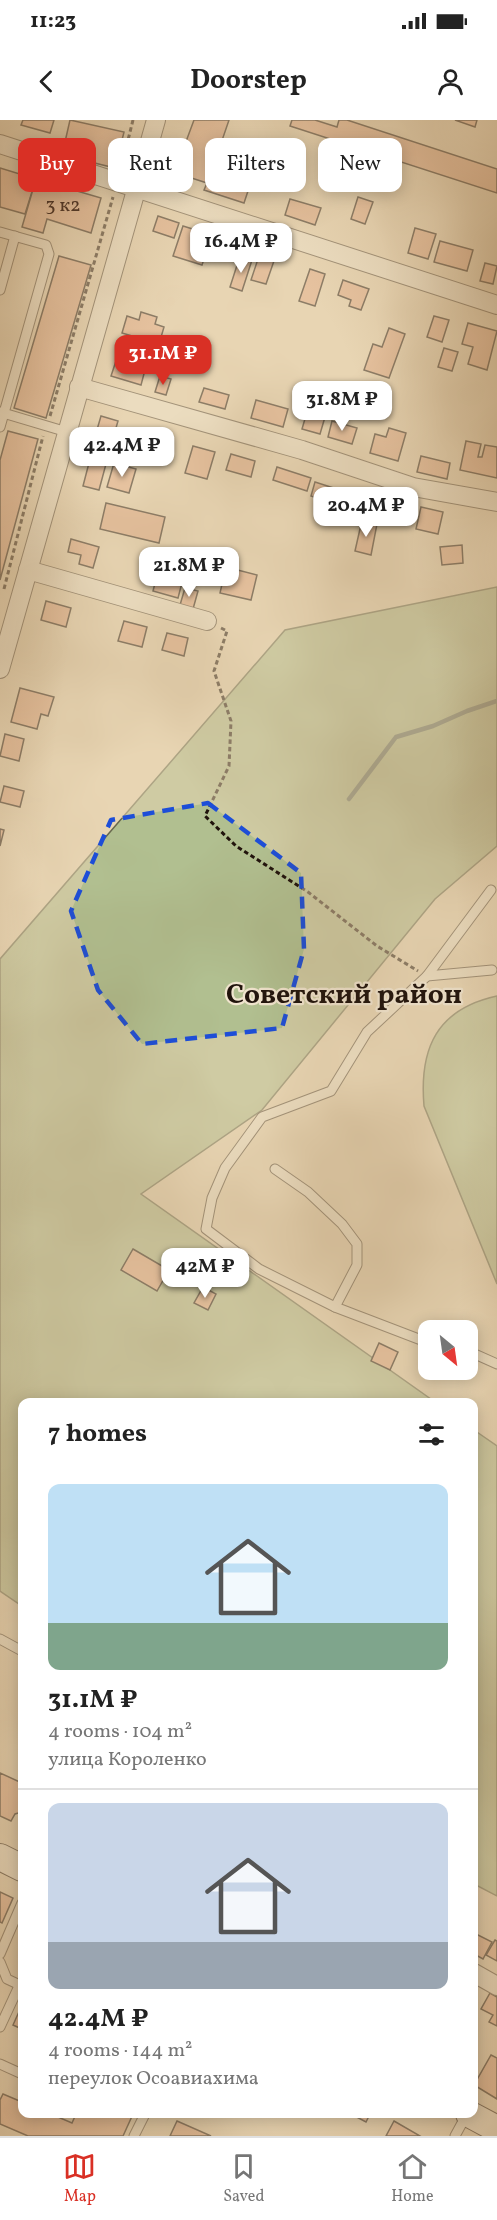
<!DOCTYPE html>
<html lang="en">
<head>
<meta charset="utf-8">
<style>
	body { margin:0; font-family:Vollkorn,serif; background:#f2f2f2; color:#222; height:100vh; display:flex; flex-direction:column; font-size:22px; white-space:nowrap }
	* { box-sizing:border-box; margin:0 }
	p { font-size:20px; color:#767676 }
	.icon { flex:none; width:33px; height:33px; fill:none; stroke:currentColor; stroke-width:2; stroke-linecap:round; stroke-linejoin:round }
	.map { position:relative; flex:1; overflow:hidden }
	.sheet { position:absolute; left:18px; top:1278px; width:460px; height:720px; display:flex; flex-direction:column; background:#fff; border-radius:12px; box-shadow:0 3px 15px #0003 }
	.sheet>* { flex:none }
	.hud { position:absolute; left:18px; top:18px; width:462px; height:54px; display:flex; gap:12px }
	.needle { width:39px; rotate:151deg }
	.controls { position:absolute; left:418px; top:1200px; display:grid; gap:12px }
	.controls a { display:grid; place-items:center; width:60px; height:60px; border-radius:12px; background:#fff; box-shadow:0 3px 15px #0003; font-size:30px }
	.price { position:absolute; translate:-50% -51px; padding:0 14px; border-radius:12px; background:#fff; color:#222; font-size:20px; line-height:39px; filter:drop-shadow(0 2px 3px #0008) }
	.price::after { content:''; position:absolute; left:50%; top:36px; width:18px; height:14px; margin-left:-9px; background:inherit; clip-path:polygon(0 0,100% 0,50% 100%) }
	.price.selected { background:#d93025; color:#fff }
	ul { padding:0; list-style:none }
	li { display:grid; align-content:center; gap:12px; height:318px; padding:0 30px }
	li+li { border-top:2px solid #e0e0e0 }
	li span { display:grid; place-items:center; height:186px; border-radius:12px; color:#555 }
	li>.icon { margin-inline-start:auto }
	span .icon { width:108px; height:108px; fill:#fffc; stroke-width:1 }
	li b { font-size:26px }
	h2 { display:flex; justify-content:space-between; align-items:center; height:72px; padding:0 30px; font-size:26px }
	.pill { padding:0 21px; border-radius:12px; background:#fff; box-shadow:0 3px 15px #0003; font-size:21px; line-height:54px }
	.pill.selected { background:#d93025; color:#fff }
	.status { display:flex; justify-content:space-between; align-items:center; height:42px; padding:0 30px; background:#fff; direction:ltr }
	.status svg { height:16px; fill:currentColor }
	header { display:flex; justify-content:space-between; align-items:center; height:78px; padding:0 30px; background:#fff; font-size:27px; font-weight:700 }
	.dock { display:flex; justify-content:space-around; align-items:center; height:84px; border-top:2px solid #e0e0e0; background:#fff; font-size:16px; color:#767676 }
	.dock a { display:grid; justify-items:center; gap:3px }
	.dock .selected { color:#d93025 }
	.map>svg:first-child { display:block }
</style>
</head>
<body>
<div class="status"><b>11:23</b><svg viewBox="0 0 49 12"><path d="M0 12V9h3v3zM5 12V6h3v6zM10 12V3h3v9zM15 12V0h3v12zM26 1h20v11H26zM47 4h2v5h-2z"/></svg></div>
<header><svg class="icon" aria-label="back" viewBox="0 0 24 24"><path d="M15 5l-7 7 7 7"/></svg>Doorstep<svg class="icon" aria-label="person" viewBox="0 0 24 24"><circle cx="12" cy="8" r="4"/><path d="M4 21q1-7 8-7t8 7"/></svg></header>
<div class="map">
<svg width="497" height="2016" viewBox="0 0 497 2016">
	<rect width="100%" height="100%" fill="#e8d6b3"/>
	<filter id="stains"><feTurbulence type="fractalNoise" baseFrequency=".00333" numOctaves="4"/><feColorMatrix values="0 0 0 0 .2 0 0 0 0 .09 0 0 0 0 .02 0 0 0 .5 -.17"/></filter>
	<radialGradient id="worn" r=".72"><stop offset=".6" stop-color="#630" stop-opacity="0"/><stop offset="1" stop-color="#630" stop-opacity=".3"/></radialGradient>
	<g fill="#b1bf90" stroke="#68694e" stroke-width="1.5">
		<polygon points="497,467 497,726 435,779 262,990 141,1074 435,1282 22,1282 22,1486 0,1471 0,839 285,510"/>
		<path d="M497,876V1164L424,986C419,928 437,889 497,876Z"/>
		<polygon points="474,1310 497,1326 497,1776 474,1764"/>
	</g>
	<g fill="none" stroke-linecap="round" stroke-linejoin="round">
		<polyline stroke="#68776a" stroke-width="4.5" points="349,679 396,617 433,606 467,591 497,581"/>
	</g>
	<g fill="#e5ac88" stroke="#20130c" stroke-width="1.5">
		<polygon points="23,0 54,0 50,13 21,5"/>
		<polygon points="70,0 124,12 115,48 62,35"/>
		<polygon points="194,0 229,0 216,38 255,50 244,83 204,70 207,63 179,54 188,28 184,27"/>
		<polygon points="292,0 315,0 337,7 339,0 347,0 497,49 497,73 290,6"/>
		<polygon points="455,0 477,0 475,7"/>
		<polygon points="0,48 36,59 25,94 0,87"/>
		<polygon points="36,59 101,78 91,113 47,99 43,113 22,107"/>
		<polygon points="358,77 373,82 365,104 351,99"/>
		<polygon points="290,79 321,88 315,105 285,95"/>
		<polygon points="158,96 179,103 174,118 153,111"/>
		<polygon points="183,106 212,115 202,145 173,136"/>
		<polygon points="415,108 436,114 428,139 408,133"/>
		<polygon points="440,121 473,130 467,151 434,142"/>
		<polygon points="261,130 276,135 266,164 251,160"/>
		<polygon points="59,136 91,145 46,298 14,288"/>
		<polygon points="240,136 252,140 242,171 230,167"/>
		<polygon points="485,143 497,146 493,164 480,161"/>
		<polygon points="310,149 325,154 315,186 299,181"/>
		<polygon points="343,160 369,169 361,190 349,186 351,180 338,175"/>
		<polygon points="141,192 157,197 155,204 164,207 159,224 122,213 127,196 139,200"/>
		<polygon points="434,196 449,200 442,222 427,217"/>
		<polygon points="468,203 497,211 487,250 468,244 473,227 462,224"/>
		<polygon points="389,208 405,214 389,258 364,250 373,224 382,227"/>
		<polygon points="444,228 458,232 452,251 438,247"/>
		<polygon points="116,241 145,250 141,265 111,256"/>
		<polygon points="160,256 171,259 166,275 155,272"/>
		<polygon points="204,268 229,275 225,289 199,282"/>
		<polygon points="312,275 330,280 320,314 302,309"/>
		<polygon points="256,280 288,289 283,307 251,298"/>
		<polygon points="101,296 118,301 111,325 94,320"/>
		<polygon points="332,301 357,308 352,324 328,317"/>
		<polygon points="389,308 406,313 398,341 370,333 375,314 386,317"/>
		<polygon points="8,311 38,319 0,460 0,340"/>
		<polygon points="466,321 481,324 478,337 482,337 485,325 497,327 497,358 460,350"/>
		<polygon points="193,326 215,332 207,359 185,353"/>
		<polygon points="231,334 255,341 251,357 226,350"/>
		<polygon points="421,336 450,343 447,359 417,352"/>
		<polygon points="90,339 106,344 99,370 83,366"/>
		<polygon points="114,343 136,349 129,373 107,367"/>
		<polygon points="277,347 311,358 307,371 273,360"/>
		<polygon points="315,362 346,372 339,393 324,388 326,381 311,376"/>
		<polygon points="366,378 394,384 391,399 362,393"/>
		<polygon points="106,383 165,397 159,423 100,409"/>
		<polygon points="421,387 443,392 438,414 416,409"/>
		<polygon points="362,400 377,404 371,435 355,431"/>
		<polygon points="71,419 99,427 93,448 79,444 81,435 68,432"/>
		<polygon points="462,425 463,443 442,445 440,427"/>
		<polygon points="226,447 257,455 251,480 220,473"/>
		<polygon points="159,448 184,455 178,478 153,471"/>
		<polygon points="185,468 198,471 193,489 180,485"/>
		<polygon points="46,481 71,488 66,507 41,500"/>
		<polygon points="124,501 147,507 142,527 118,521"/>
		<polygon points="167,513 188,518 184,536 162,530"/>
		<polygon points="20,568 54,577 48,596 41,594 37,609 11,602"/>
		<polygon points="5,614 24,619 19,641 0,636"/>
		<polygon points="4,666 24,671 20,687 0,682"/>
		<polygon points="0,709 4,710 0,726"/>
		<polygon points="133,1129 169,1150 157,1171 121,1150"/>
		<polygon points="203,1167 216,1174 208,1190 194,1183"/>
		<polygon points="379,1223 398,1232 390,1250 371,1241"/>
		<polygon points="0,1653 22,1663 22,1692 15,1694 11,1701 0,1696"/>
		<polygon points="0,1772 13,1778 2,1803 0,1802"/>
		<polygon points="474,1813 492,1822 483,1839 474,1834"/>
		<polygon points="495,1820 497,1821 497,1841 486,1835"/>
		<polygon points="490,1873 497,1877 497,1906 489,1902 493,1895 481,1889"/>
		<polygon points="22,1885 22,1909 13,1905"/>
		<polygon points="491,1935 497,1938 497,1979 474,1965"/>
		<polygon points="3,1974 22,1982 22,1994 51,1994 72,2003 76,1994 90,1994 98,1997 100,1994 133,1994 123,2016 28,2016 0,2004 0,1980"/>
		<polygon points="351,1994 370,1994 366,2002"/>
		<polygon points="177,2001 211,2016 170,2016"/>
		<polygon points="394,2001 420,2016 386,2016"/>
	</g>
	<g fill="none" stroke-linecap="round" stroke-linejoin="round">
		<defs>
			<g id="service">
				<polyline points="0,112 46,125 49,134 0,307"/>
				<polyline points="0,170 15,116"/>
				<polyline points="0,292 67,312"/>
				<polyline points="427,856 492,850"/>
				<polyline points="275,1049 308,1072 342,1104 357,1124 357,1145 335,1187 429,1223"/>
				<polyline points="335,1187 259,1149 206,1109 212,1078 225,1048 262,997 331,971 367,912 427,856 491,770"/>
				<polyline points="468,1231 497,1244"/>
				<polyline points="0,1519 22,1531"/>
				<polyline points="0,1834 22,1783"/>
				<polyline points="0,1842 7,1859 22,1866"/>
				<polyline points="0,1907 20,1864"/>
				<polyline points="0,1944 22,1954"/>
				<polyline points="134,2016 145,1994"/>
				<polyline points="455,2016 467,1994"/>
			</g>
			<g id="minor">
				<polyline points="0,24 497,185"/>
				<polyline points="79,267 302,330 413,367 497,382"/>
				<polyline points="28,450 207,501"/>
				<polyline points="0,549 156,0"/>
				<polyline points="474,1853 497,1866"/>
			</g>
			<g id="secondary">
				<polyline points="0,1737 22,1748"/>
				<polyline points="469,1994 497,2009"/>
			</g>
		</defs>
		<use href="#service" stroke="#524436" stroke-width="11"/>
		<use href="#minor" stroke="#524436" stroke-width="20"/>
		<use href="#secondary" stroke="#20130c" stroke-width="28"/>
		<g stroke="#20130c" stroke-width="3" stroke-dasharray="4.5 3" stroke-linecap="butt">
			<polyline points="121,48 133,0"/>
			<polyline points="50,296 113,77"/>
			<polyline points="4,469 43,316"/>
			<polyline points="221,508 227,511 214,551 231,601 229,646 205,696 236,726 308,772 377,826 418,851"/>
		</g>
		<use href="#service" stroke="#f0e4ce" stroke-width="9"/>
		<use href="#minor" stroke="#f0e4ce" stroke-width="18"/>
		<use href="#secondary" stroke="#f0e4ce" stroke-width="26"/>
	</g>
	<path d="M0 0H497V2016H0ZM208,683L301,753L304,829L282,908L142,924L98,870L71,791L111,700Z" fill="#e8d6b3" fill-opacity=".55" fill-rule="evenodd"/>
	<path fill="none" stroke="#1d4ed8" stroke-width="4.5" stroke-dasharray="12 8" stroke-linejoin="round" d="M208,683L301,753L304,829L282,908L142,924L98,870L71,791L111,700Z"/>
	<g text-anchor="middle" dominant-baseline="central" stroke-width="4.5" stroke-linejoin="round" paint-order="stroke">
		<g font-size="20" fill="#51392b">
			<text x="63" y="86">3 к2</text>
		</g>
		<g font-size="28" font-weight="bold" fill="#20130c" stroke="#f0e4ce">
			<text x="344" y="875">Советский район</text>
		</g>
	</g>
	<rect width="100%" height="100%" filter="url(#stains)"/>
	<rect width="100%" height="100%" fill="url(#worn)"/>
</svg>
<div class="controls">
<a><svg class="needle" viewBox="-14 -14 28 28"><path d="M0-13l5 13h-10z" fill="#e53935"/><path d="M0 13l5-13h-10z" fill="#767676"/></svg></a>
</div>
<b class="price" style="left:241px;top:154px">16.4M ₽</b>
<b class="price selected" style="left:163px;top:266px">31.1M ₽</b>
<b class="price" style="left:342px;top:312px">31.8M ₽</b>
<b class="price" style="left:122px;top:358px">42.4M ₽</b>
<b class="price" style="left:366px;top:418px">20.4M ₽</b>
<b class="price" style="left:189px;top:478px">21.8M ₽</b>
<b class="price" style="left:205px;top:1179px">42M ₽</b>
<div class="hud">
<a class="pill selected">Buy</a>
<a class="pill">Rent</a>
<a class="pill">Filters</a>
<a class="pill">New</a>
</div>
<section class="sheet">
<h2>7 homes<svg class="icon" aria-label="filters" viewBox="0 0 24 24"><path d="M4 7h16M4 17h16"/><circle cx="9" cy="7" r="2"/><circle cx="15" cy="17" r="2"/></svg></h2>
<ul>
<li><span style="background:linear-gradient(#bfe0f5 75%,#7fa58c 0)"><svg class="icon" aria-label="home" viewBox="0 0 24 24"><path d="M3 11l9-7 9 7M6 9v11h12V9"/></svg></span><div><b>31.1M ₽</b><p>4 rooms · 104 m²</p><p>улица Короленко</p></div></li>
<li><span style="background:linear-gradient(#c9d6e8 75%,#9aa5b1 0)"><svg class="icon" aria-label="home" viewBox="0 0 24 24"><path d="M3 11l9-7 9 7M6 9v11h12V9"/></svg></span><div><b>42.4M ₽</b><p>4 rooms · 144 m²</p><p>переулок Осоавиахима</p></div></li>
</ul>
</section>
</div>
<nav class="dock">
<a class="selected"><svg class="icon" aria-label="map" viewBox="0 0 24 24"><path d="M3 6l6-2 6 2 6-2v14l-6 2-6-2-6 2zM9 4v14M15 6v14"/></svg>Map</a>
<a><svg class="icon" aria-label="saved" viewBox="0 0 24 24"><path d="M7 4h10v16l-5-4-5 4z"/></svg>Saved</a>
<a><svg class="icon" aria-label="home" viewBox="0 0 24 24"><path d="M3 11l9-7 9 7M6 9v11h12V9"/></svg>Home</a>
</nav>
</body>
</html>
